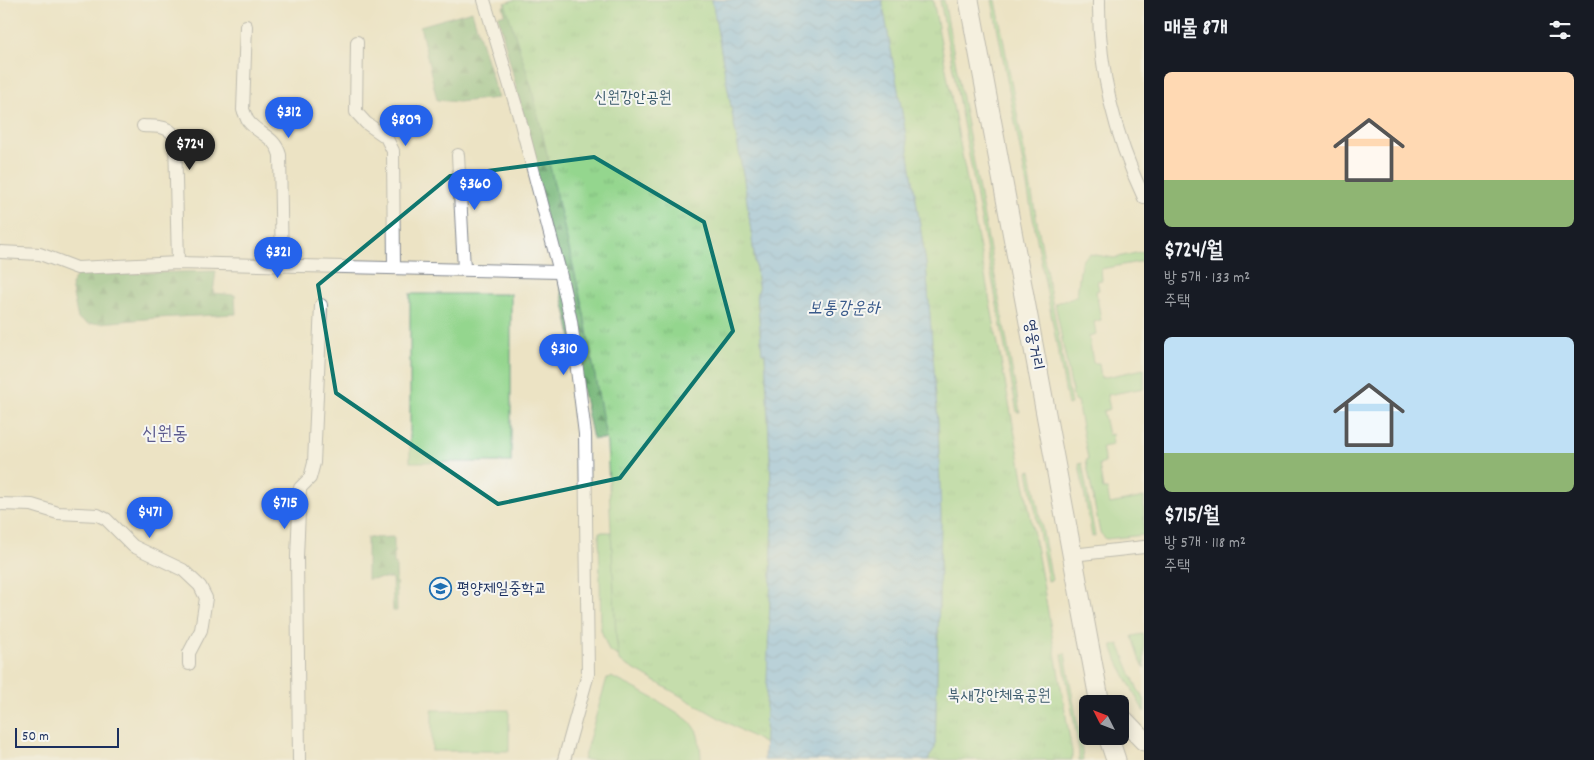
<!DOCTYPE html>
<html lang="ko">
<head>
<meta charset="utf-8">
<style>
	body { margin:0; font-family:Dekko,"Poor Story",sans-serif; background:#20242c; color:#f1f3f6; height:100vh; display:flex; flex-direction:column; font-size:19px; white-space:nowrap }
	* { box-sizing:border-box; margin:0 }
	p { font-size:16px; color:#9ea1a6 }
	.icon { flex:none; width:28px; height:28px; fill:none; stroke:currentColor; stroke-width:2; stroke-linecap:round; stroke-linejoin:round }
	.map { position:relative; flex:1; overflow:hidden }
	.drawer { display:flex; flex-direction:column; background:#171b24; width:450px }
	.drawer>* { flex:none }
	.needle { width:32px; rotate:312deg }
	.controls { position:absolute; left:1079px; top:695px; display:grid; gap:10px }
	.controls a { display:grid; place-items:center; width:50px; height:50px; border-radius:8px; background:#171b24; box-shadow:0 2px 12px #0003; font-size:25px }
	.scale { position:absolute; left:15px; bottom:12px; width:104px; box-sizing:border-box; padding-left:5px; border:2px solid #1b2f5e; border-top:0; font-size:14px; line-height:18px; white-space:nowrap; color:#1b2f5e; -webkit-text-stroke:4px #f6f6f2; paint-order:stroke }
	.price { position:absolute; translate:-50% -42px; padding:0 11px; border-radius:18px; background:#2563eb; color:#fff; font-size:16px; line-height:32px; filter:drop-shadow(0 1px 2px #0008) }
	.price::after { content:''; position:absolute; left:50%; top:30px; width:15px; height:11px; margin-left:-8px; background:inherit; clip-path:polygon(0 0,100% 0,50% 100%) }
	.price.active { background:#222; color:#fff }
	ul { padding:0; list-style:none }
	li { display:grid; align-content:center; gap:10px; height:265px; padding:0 20px }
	li span { display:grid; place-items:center; height:155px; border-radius:8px; color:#555 }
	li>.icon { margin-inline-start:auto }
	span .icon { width:90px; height:90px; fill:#fffc; stroke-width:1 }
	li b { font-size:21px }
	h2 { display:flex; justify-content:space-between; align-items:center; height:60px; padding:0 20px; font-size:21px }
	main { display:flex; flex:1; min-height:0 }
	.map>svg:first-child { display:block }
</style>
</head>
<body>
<main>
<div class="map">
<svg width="1144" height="760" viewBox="0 0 1144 760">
	<defs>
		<pattern id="forest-firs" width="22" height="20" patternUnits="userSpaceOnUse" patternTransform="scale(1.25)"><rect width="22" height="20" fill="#77b779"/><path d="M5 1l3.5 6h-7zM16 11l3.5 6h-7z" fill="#619566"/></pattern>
		<pattern id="park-tufts" width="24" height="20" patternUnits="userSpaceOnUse" patternTransform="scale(1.25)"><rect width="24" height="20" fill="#94d68e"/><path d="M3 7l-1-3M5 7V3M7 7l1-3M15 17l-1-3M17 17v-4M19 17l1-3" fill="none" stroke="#7fb87d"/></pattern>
		<pattern id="water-waves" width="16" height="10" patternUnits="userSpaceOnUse" patternTransform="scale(1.25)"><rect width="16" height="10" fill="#7cbbf0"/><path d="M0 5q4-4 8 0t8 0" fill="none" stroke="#6598c6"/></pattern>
	</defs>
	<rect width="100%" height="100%" fill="#f6f6f2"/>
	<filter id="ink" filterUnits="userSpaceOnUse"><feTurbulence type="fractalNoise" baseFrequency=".02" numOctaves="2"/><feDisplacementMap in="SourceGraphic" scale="10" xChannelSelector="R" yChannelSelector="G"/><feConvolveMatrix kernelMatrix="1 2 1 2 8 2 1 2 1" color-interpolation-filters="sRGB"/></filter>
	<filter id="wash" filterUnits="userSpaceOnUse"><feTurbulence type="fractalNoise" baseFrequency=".0096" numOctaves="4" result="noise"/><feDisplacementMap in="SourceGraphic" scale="20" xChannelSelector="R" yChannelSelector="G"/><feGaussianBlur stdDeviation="1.12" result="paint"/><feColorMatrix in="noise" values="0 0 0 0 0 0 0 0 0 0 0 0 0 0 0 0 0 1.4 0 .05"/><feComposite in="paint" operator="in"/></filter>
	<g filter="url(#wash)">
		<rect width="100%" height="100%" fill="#ece3c4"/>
		<g fill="#94d68e" stroke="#588276">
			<polygon points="940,0 944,0 1020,412 1017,412"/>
			<polygon points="992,0 996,0 1071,404 1068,405"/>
			<polygon points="1144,251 1144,261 1101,269 1102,280 1097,281 1099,290 1096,291 1101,320 1094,322 1096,334 1089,336 1093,363 1099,363 1101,378 1144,369 1144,388 1107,395 1110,409 1103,411 1108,435 1112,434 1113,445 1102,447 1105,463 1099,465 1103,489 1107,489 1110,504 1144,497 1144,535 1106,539 1100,533 1086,460 1088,459 1077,401 1074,401 1055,303 1071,299 1077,295 1081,263 1084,258 1090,254 1114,258"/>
			<rect x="410" y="294" width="101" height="168"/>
			<polygon points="1082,463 1095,536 1092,537 1079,464"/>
			<polygon points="1031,470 1052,580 1048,581 1028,471"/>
			<polygon points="599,532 623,532 624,659 609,651 601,630"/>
			<polygon points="1143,634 1144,637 1144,668 1138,656 1132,636"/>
			<polygon points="1119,644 1137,688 1144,699 1144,712 1118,662 1112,646"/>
			<polygon points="1065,653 1082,750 1083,760 1079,760 1079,750 1062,654"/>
			<path d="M611,677C628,684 684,713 694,726C699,732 701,752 701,760H583L607,678Z"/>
			<rect x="432" y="710" width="77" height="41"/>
		</g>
		<g fill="url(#forest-firs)" stroke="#49736c">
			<polygon points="515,1 614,439 593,439 525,121 498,16 505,14 503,6"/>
			<polygon points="472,11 498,98 458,102 437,100 420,26"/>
			<polygon points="216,271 213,293 235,295 236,314 157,318 89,324 78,319 71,285 77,275"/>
			<polygon points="394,537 394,564 396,564 397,611 393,611 392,578 367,579 367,538"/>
		</g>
		<g fill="url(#park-tufts)" stroke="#588276">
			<polygon points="514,0 712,0 744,179 759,291 757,292 762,353 765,353 773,520 765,744 619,661 616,636 607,444 584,313 532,89 505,3"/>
			<polygon points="882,0 933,0 1043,583 1072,751 1072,760 928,760 935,747 941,521 938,423 926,264 904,124"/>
		</g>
		<polygon fill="url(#water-waves)" stroke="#4c75a7" points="712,0 882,0 904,124 926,264 938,423 941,521 935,747 928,760 764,760 773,520 765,353 762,353 757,292 759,291 744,179"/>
	</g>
	<g filter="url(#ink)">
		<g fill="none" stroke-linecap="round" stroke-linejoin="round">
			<defs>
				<g id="street">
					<polyline points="484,0 519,116 560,272 571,321 585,434 588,674 564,760"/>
					<path d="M1099,0C1098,69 1115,136 1144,198"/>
					<path d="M246,26L243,110C245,113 246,118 248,121C259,135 275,136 280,155L282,266"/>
					<polyline points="357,42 356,112 366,123 386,137 393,151 394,267"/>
					<path d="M143,126C156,127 170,125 175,138L178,263"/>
					<polyline points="458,155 464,269"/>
					<polyline points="0,252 40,254 77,268 178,263 560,272"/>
					<polyline points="0,504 32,505 58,513 98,515 106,519 133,546 183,570 200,586 206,598 201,630 189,653 189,664"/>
					<polyline points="1072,555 1144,547"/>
					<polyline points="299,760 297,557 300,488 310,478 314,463 321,305"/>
				</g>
				<g id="primary">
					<polyline points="969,0 1100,704"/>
					<polyline points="1120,716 1144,741"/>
					<polyline points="1108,736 1116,760"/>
				</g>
			</defs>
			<use href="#street" stroke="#848991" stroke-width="14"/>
			<use href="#primary" stroke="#848991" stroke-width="21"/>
			<use href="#street" stroke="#fff" stroke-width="12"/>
			<use href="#primary" stroke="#fff" stroke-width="19"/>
		</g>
	</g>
	<path d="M0 0H1144V760H0ZM594,157L704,222L733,331L620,478L498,504L336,393L318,285L450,176Z" fill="#ece3c4" fill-opacity=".55" fill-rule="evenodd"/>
	<path fill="none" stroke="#0f766e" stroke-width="4" stroke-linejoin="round" d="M594,157L704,222L733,331L620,478L498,504L336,393L318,285L450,176Z"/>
	<defs>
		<symbol id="school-ring" viewBox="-11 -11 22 22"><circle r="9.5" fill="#f6f6f2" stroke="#1f6fb2" stroke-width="1.5"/><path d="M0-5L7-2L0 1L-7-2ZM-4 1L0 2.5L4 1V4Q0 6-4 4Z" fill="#1f6fb2"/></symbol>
	</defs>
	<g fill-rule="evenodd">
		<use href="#school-ring" x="428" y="576" width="25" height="25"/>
	</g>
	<g text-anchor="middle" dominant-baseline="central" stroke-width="4" stroke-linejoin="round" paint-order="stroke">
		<g font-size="16" fill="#39596a" stroke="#f6f6f2">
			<text x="633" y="98">신원강안공원</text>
			<text x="999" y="696">북새강안체육공원</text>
		</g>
		<g font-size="16" fill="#1b2f5e" stroke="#f6f6f2">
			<text transform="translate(1033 345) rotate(80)">영웅거리</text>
		</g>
		<g font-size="16" fill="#1b2f5e" stroke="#f6f6f2" text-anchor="start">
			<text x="457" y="589">평양제일중학교</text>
		</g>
		<g font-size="18" font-style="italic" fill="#38598a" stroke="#f6f6f2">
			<text x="844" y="309">보통강운하</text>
		</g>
		<g font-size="19" fill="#5c5b8e" stroke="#f6f6f2">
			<text x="165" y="435">신원동</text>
		</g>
	</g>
</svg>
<div class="controls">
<a><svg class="needle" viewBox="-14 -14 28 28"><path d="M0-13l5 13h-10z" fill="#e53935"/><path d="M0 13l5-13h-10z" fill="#9ea1a6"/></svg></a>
</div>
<div class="scale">50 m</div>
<b class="price" style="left:289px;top:139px">$312</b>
<b class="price" style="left:406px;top:147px">$809</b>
<b class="price active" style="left:190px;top:171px">$724</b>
<b class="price" style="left:475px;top:211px">$360</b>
<b class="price" style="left:278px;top:279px">$321</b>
<b class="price" style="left:564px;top:376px">$310</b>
<b class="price" style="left:285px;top:530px">$715</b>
<b class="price" style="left:150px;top:539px">$471</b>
</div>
<section class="drawer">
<h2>매물 8개<svg class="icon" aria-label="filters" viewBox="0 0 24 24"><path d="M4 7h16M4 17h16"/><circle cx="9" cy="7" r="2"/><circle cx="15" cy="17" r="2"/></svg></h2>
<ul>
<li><span style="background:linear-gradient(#ffd9b3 70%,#8fb573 0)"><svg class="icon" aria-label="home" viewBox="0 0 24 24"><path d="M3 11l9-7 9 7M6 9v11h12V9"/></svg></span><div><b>$724/월</b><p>방 5개 · 133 m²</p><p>주택</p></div></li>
<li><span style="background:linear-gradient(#bfe0f5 75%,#8fb573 0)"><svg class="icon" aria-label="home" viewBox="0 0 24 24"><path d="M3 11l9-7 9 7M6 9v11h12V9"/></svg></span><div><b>$715/월</b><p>방 5개 · 118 m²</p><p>주택</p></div></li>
</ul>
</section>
</main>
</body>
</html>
